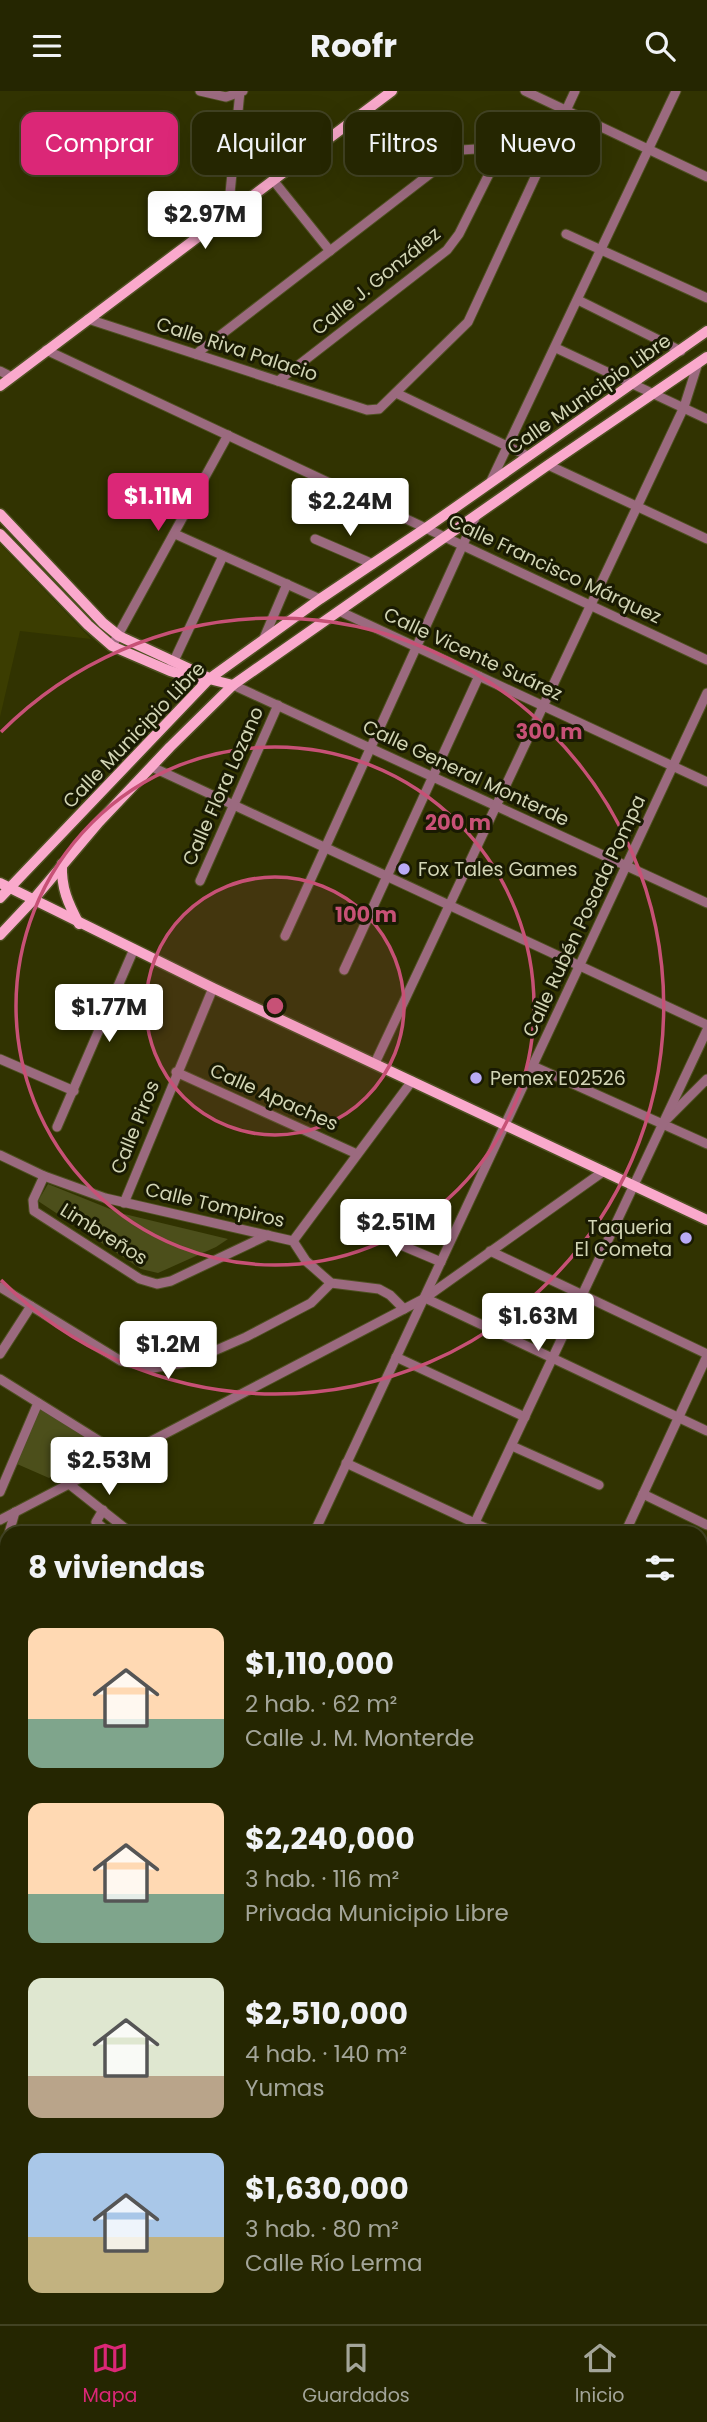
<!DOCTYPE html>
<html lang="es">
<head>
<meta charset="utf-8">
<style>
	body { margin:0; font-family:Poppins,sans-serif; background:#313210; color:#f1f3f6; height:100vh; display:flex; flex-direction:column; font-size:26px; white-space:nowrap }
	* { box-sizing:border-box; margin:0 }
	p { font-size:23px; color:#a3a599 }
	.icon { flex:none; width:38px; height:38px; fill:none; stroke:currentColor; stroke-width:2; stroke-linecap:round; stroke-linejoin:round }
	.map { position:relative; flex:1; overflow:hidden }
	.drawer { position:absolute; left:0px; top:1435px; width:707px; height:798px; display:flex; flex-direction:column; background:#252601; border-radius:21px 21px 0 0; box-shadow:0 7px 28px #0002,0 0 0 2px #424323 }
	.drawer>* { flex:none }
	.hud { position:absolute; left:21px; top:21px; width:665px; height:63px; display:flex; gap:14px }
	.price { position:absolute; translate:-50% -60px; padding:0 16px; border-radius:7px; background:#fff; color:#222; font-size:23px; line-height:46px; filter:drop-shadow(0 2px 4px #0008) }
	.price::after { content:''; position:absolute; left:50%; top:42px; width:21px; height:16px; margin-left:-10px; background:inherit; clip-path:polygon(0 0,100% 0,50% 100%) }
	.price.active { background:#db2777; color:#fff }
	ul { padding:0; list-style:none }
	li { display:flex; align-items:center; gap:21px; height:175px; padding:0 28px }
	li span { display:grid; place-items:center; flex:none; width:196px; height:140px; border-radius:14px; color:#555 }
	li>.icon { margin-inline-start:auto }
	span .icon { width:84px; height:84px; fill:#fffc; stroke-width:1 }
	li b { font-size:30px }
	h2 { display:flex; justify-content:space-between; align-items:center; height:84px; padding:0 28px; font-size:30px }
	.tag { padding:0 24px; border-radius:14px; background:#252601; box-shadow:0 7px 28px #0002,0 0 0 2px #424323; font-size:24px; line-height:63px }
	.tag.active { background:#db2777; color:#fff }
	header { display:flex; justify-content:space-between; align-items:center; height:91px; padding:0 28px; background:#252601; font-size:32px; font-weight:700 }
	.menu { display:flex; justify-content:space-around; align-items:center; height:98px; border-top:2px solid #424323; background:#252601; font-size:19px; color:#a3a599 }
	.menu a { display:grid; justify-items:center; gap:4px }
	.menu .active { color:#db2777 }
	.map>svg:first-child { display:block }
</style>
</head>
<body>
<header><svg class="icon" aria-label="menu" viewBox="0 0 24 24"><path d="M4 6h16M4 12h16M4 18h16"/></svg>Roofr<svg class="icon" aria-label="search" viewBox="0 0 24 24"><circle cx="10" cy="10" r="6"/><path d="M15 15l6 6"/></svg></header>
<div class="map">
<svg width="707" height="2233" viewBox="0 0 707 2233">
	<rect width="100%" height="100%" fill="#313301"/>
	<polygon fill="#3b3d01" points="0,453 91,548 20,540 0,626"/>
	<g fill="#4c4f1b">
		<polygon points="48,1093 120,1122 228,1148 216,1156 158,1182 141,1178 38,1110"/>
		<polygon points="40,1318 108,1361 49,1387 17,1373"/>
		<polygon points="38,2226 114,2226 124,2233 35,2233"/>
	</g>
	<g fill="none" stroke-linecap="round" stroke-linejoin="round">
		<defs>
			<g id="minor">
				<polyline points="200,0 226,6 243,0"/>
				<polyline points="525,0 707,86"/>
				<polyline points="273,89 330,160"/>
				<polyline points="228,123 240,0"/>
				<polyline points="566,143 707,207"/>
				<polyline points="578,209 681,260"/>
				<polyline points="88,228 367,319 379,318 468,231 575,0"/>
				<polyline points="556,257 707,328"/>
				<polyline points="46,259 707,569"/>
				<polyline points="196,263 461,59 476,58 536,83"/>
				<polyline points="0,280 12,286"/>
				<polyline points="278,290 447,159 459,143 498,65"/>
				<polyline points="396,302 528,365"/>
				<polyline points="548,374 707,448"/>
				<polyline points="491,390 676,0"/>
				<polyline points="175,443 320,508"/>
				<polyline points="315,448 373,473"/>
				<polyline points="339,520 707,691"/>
				<polyline points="264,547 287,493"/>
				<polyline points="112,555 228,344"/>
				<polyline points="172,574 223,465"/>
				<polyline points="233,594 707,812"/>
				<polyline points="152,676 707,934"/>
				<polyline points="200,790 278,614"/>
				<polyline points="285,845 476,425"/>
				<polyline points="344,879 479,585"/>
				<polyline points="0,968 74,1000"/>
				<polyline points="375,972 684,316 698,272"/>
				<polyline points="533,975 707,1053"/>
				<polyline points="176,981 357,1063"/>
				<polyline points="668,1027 707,988"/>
				<polyline points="57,1036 134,858"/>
				<polyline points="0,1064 44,1085 105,1107 293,1150 306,1170 331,1192 379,1198 390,1204 404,1218"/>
				<polyline points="44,1085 33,1109 34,1120 140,1188 157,1193 171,1190 268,1144"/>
				<polyline points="124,1112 213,897"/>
				<polyline points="363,1138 441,1171"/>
				<polyline points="293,1150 412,990"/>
				<polyline points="490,1160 707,1263"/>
				<polyline points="0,1196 121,1270 153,1277 189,1271 246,1246 311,1212 331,1192"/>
				<polyline points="425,1207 707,1340"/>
				<polyline points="0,1263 31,1215"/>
				<polyline points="396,1266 525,1326"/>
				<polyline points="0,1288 122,1364"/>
				<polyline points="512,1355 599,1394"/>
				<polyline points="346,1372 496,1442"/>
				<polyline points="69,1393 131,1442"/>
				<polyline points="0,1401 38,1312"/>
				<polyline points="643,1403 707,1434"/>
				<polyline points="103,1419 96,1431 109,1442"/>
				<polyline points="0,1429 425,1207 604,1080"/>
				<polyline points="9,1442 15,1421"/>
				<polyline points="314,1442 707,602"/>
				<polyline points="470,1442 707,939"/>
				<polyline points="625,1442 707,1265"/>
				<polyline points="0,1470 7,1448"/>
				<polyline points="700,1582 707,1566"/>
				<polyline points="700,1640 707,1643"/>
				<polyline points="700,1680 707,1672"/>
				<polyline points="700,1742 707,1745"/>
				<polyline points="0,1865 7,1868"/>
				<polyline points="700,1865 707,1868"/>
				<polyline points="700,1950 707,1953"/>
				<polyline points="0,1957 7,1961"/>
				<polyline points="0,2049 7,2053"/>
				<polyline points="0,2119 7,2104"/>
				<polyline points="0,2144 7,2148"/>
				<polyline points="127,2226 137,2233"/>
				<polyline points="257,2226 272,2232"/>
				<polyline points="283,2226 294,2233"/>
				<polyline points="502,2226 512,2233"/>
				<polyline points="610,2226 620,2233"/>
				<polyline points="28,2233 31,2226"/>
				<polyline points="400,2233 405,2226"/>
			</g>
			<g id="major">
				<polyline points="0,295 392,0"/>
				<polyline points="0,423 103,532 119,545 207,586"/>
				<polyline points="0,443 88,534 112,555 170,580 193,587 209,588 233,594"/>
				<path d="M62,773C61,797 68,812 79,833"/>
				<polyline points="0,792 213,897 707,1129"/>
				<polyline points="0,807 209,588 320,508 426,437 707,240"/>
				<polyline points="0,844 33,809 99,731 170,656 233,594 548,374 707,266"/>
				<polyline points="0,1745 7,1749"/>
				<polyline points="700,2208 707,2213"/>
				<polyline points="272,2233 275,2226"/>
			</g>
		</defs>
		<use href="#minor" stroke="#4e5021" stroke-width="11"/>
		<use href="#major" stroke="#4e5021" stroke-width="13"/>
		<use href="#minor" stroke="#9b6a7f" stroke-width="9"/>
		<use href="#major" stroke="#faa9cc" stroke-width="10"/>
	</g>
	<circle cx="275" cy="915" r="129" fill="#c75176" fill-opacity=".12"/>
	<g fill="none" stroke="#c75176" stroke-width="3.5">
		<circle cx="275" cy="915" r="129"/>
		<circle cx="275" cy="915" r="259"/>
		<path d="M1 641A388 388 0 1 1 1 1189"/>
	</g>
	<g fill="#b9abf7" stroke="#191a02" stroke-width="2.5">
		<circle cx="404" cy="778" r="7"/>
		<circle cx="476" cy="987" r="7"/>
		<circle cx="686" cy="1147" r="7"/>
	</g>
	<g text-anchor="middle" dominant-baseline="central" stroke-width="6" stroke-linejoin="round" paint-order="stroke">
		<g font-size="19" fill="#d2d5b5" stroke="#191a02">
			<text transform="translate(376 190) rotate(-39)">Calle J. González</text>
			<text transform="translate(237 258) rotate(18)">Calle Riva Palacio</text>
			<text transform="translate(589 303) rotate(-35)">Calle Municipio Libre</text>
			<text transform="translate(555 478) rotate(25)">Calle Francisco Márquez</text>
			<text transform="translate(473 563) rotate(25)">Calle Vicente Suárez</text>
			<text transform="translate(134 644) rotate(-46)">Calle Municipio Libre</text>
			<text transform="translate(466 682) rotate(25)">Calle General Monterde</text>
			<text transform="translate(223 695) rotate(-66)">Calle Flora Lozano</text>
			<text transform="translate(584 825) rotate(-65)">Calle Rubén Posada Pompa</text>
			<text transform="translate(274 1006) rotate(24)">Calle Apaches</text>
			<text transform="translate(135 1036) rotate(-68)">Calle Piros</text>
			<text transform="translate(215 1114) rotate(13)">Calle Tompiros</text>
			<text transform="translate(104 1143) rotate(32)">Limbreños</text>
		</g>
		<g font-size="19" fill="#d2d5b5" stroke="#191a02" text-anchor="start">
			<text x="418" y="778">Fox Tales Games</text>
			<text x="490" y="987">Pemex E02526</text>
			<text x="672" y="1136" text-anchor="end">Taqueria<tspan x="672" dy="22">El Cometa</tspan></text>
		</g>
	</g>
	<circle cx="275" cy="915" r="10" fill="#c75176" stroke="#191a02" stroke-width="3.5"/>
	<g font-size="21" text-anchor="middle" font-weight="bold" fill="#c75176" stroke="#191a02" stroke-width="6" stroke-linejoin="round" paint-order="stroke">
		<text x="549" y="648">300 m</text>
		<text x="458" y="739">200 m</text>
		<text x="366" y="831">100 m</text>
	</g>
</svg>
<b class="price" style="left:205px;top:160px">$2.97M</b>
<b class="price active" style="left:158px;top:442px">$1.11M</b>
<b class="price" style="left:350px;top:447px">$2.24M</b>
<b class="price" style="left:109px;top:953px">$1.77M</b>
<b class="price" style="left:396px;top:1168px">$2.51M</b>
<b class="price" style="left:538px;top:1262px">$1.63M</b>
<b class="price" style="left:168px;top:1290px">$1.2M</b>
<b class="price" style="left:109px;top:1406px">$2.53M</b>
<div class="hud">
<a class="tag active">Comprar</a>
<a class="tag">Alquilar</a>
<a class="tag">Filtros</a>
<a class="tag">Nuevo</a>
</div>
<section class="drawer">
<h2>8 viviendas<svg class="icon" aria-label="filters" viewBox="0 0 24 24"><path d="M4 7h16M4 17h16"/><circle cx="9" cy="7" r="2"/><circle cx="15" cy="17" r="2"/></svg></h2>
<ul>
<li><span style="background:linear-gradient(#ffd9b3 65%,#7fa58c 0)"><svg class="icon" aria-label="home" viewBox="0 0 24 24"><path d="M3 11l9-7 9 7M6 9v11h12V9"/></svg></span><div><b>$1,110,000</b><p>2 hab. · 62 m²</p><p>Calle J. M. Monterde</p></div></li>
<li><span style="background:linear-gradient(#ffd9b3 65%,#7fa58c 0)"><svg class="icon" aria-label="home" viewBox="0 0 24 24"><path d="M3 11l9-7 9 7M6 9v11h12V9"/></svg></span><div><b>$2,240,000</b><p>3 hab. · 116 m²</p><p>Privada Municipio Libre</p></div></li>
<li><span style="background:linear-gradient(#dfe7d0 70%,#b9a48a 0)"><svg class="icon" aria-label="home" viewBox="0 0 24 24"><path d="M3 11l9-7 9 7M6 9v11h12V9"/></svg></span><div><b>$2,510,000</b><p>4 hab. · 140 m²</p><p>Yumas</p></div></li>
<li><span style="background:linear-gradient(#a9c7e8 60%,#c2b280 0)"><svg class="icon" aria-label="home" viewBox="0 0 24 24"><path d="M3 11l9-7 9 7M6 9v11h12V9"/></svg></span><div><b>$1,630,000</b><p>3 hab. · 80 m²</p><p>Calle Río Lerma</p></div></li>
</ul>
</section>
</div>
<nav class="menu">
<a class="active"><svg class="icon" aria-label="map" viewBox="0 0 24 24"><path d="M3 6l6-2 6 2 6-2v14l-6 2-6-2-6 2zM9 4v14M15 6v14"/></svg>Mapa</a>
<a><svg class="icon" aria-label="saved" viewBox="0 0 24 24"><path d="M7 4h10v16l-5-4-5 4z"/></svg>Guardados</a>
<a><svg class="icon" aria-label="home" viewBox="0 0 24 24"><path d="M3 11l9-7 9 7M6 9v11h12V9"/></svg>Inicio</a>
</nav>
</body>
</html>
